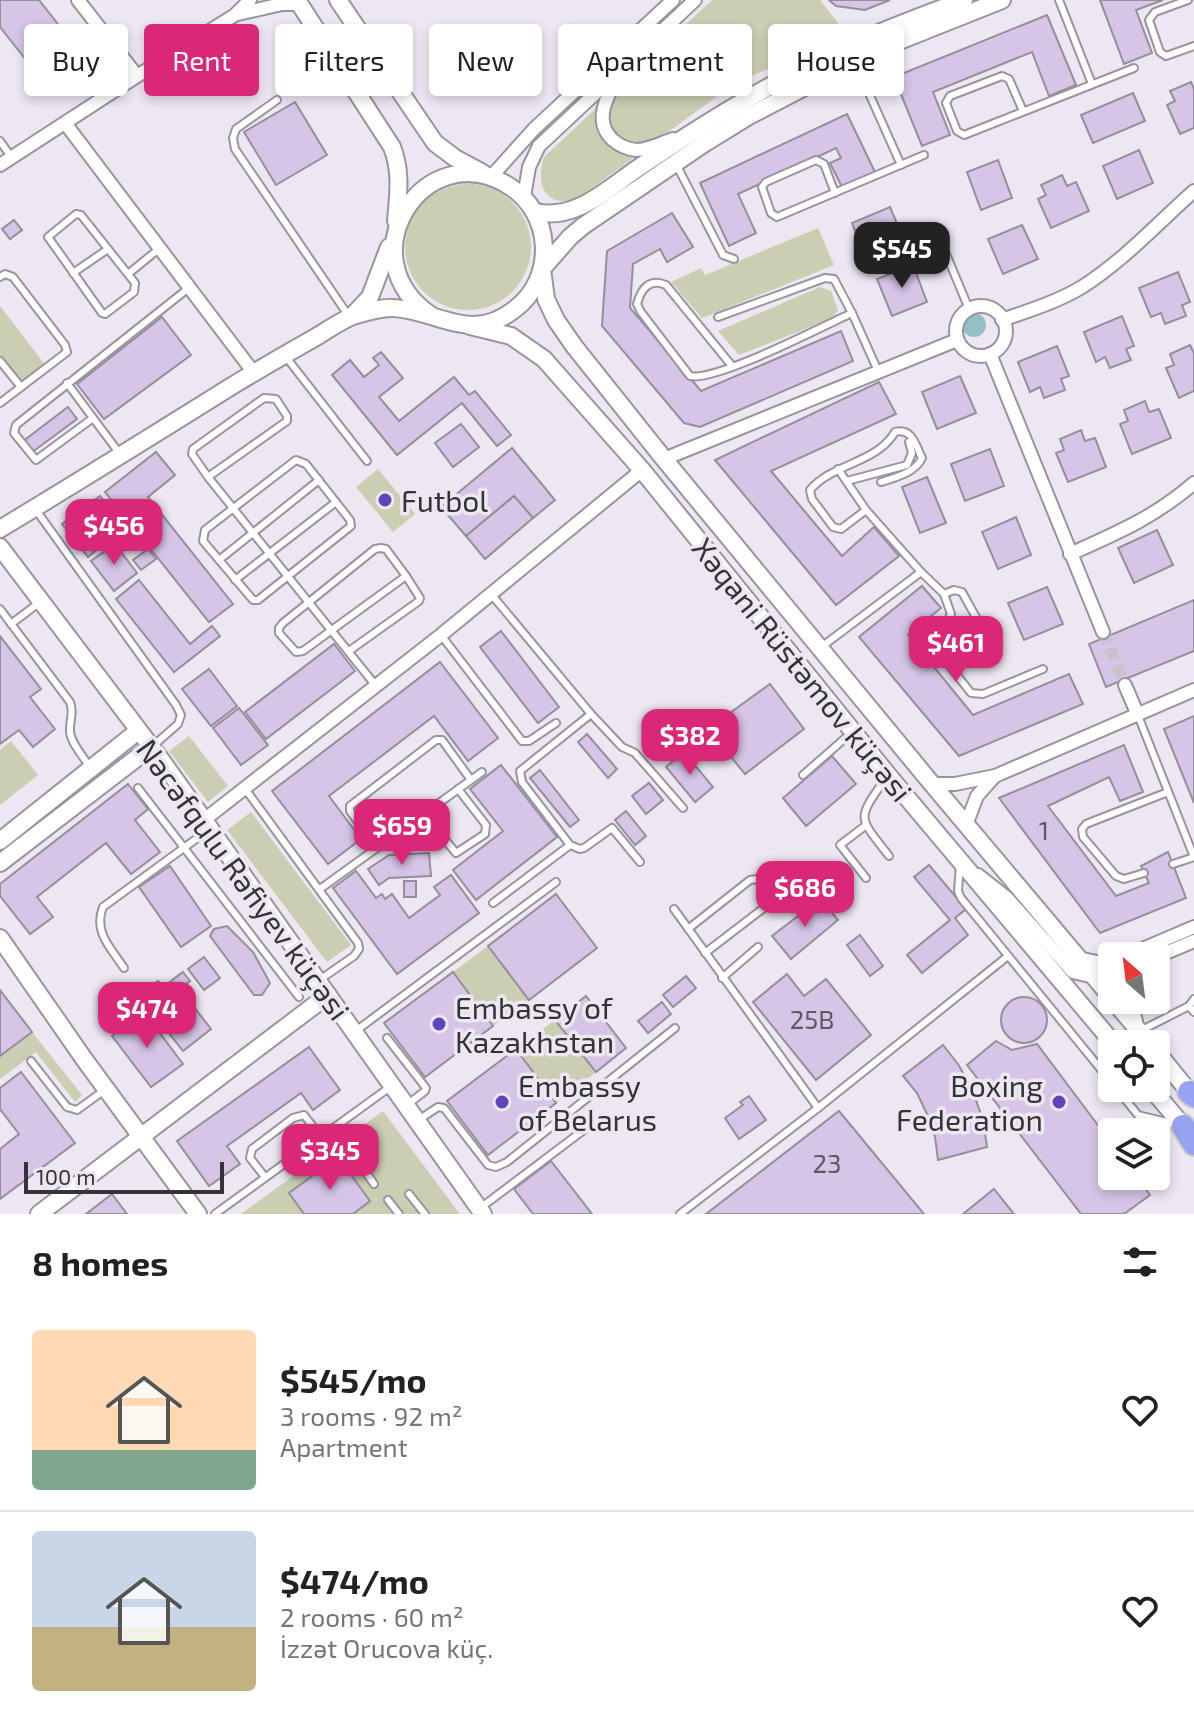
<!DOCTYPE html>
<html lang="en">
<head>
<meta charset="utf-8">
<style>
	body { margin:0; font-family:"Exo 2",sans-serif; background:#f2f2f2; color:#222; height:100vh; display:flex; flex-direction:column; font-size:30px; white-space:nowrap }
	* { box-sizing:border-box; margin:0 }
	p { font-size:26px; color:#767676 }
	.icon { flex:none; width:44px; height:44px; fill:none; stroke:currentColor; stroke-width:2; stroke-linecap:round; stroke-linejoin:round }
	.map { position:relative; height:1214px; overflow:hidden }
	.sheet { display:flex; flex-direction:column; background:#fff; flex:1 }
	.sheet>* { flex:none }
	.guide { position:absolute; left:24px; top:24px; width:1146px; height:72px; display:flex; gap:16px }
	.needle { width:52px; rotate:332deg }
	.tools { position:absolute; left:1098px; top:942px; display:grid; gap:16px }
	.tools a { display:grid; place-items:center; width:72px; height:72px; border-radius:8px; background:#fff; box-shadow:0 4px 12px #0003; font-size:40px }
	.scale { position:absolute; left:24px; bottom:20px; width:200px; box-sizing:border-box; padding-left:8px; border:4px solid #353337; border-top:0; font-size:22px; line-height:28px; white-space:nowrap; color:#353337; -webkit-text-stroke:6px #ede7f2; paint-order:stroke }
	.price { position:absolute; translate:-50% -68px; padding:0 18px; border-radius:16px; background:#db2777; color:#fff; font-size:26px; line-height:52px; filter:drop-shadow(0 2px 4px #0008) }
	.price::after { content:''; position:absolute; left:50%; top:48px; width:24px; height:18px; margin-left:-12px; background:inherit; clip-path:polygon(0 0,100% 0,50% 100%) }
	.price.on { background:#222; color:#fff }
	ul { padding:0; list-style:none }
	li { display:flex; align-items:center; gap:24px; height:200px; padding:0 32px }
	li+li { border-top:2px solid #e0e0e0 }
	li span { display:grid; place-items:center; flex:none; width:224px; height:160px; border-radius:8px; color:#555 }
	li>.icon { margin-inline-start:auto }
	span .icon { width:96px; height:96px; fill:#fffc; stroke-width:1 }
	li b { font-size:34px }
	h2 { display:flex; justify-content:space-between; align-items:center; height:96px; padding:0 32px; font-size:34px }
	.pill { padding:0 28px; border-radius:8px; background:#fff; box-shadow:0 4px 12px #0003; font-size:28px; line-height:72px }
	.pill.on { background:#db2777; color:#fff }
	.map>svg:first-child { display:block }
</style>
</head>
<body>
<div class="map">
<svg width="1194" height="1214" viewBox="0 0 1194 1214">
	<rect width="100%" height="100%" fill="#ede7f2"/>
	<g fill="#cbceb3">
		<path d="M712,0H820L847,35L735,83L580,197C548,211 534,186 544,157Z"/>
		<circle cx="468" cy="247" r="63"/>
		<polygon points="818,228 834,265 702,318 671,282 701,268 705,275"/>
		<polygon points="820,287 831,291 838,310 833,318 739,355 718,331"/>
		<polygon points="0,306 46,366 17,388 0,366"/>
		<polygon points="378,469 415,514 393,532 356,487"/>
		<polygon points="189,736 228,786 208,802 169,751"/>
		<polygon points="11,741 38,775 0,805 0,750"/>
		<polygon points="251,812 351,945 327,962 227,830"/>
		<polygon points="488,946 529,1000 493,1026 453,972"/>
		<polygon points="555,1020 596,1072 556,1103 516,1049"/>
		<polygon points="32,1032 82,1095 75,1102 36,1052 0,1079 0,1056"/>
		<polygon points="383,1111 460,1214 241,1214"/>
	</g>
	<circle fill="#92c0c5" cx="974" cy="325" r="12"/>
	<g fill="#d6c5e7" stroke="#948f99" stroke-width="2">
		<polygon points="0,0 39,0 83,56 46,85 0,27"/>
		<polygon points="829,0 890,0 865,10 836,6"/>
		<polygon points="1100,0 1163,0 1136,10 1152,53 1124,64"/>
		<polygon points="1047,15 1076,85 1049,96 1032,52 933,92 950,135 922,146 894,77"/>
		<polygon points="1191,82 1194,89 1194,128 1180,134 1167,105 1175,101 1170,91"/>
		<polygon points="1133,93 1145,121 1093,143 1081,115"/>
		<polygon points="295,102 327,155 276,185 244,132"/>
		<polygon points="847,114 875,172 842,187 830,163 841,158 836,148 738,194 756,233 729,246 700,183"/>
		<polygon points="1139,150 1153,183 1117,199 1103,166"/>
		<polygon points="998,160 1012,198 981,210 967,172"/>
		<polygon points="1062,175 1067,186 1076,182 1089,211 1051,228 1038,199 1046,195 1041,185"/>
		<polygon points="890,207 906,245 867,261 852,223"/>
		<polygon points="672,213 693,247 667,262 660,249 633,264 630,308 701,391 841,331 853,361 700,427 684,423 602,326 607,251"/>
		<polygon points="14,220 22,230 10,239 2,229"/>
		<polygon points="1022,225 1038,259 1003,274 988,239"/>
		<polygon points="913,265 927,302 892,316 877,279"/>
		<polygon points="1178,272 1190,302 1182,305 1186,316 1165,324 1161,313 1151,317 1139,288"/>
		<polygon points="1122,316 1134,346 1126,349 1131,360 1110,368 1105,357 1096,362 1084,332"/>
		<polygon points="162,317 191,355 104,419 77,384"/>
		<polygon points="1190,345 1194,353 1194,391 1179,398 1166,368 1174,365 1170,354"/>
		<polygon points="1057,346 1069,376 1061,379 1065,390 1044,398 1040,387 1030,392 1018,362"/>
		<polygon points="381,352 403,378 379,397 399,421 454,377 469,395 475,391 511,435 497,446 462,403 397,455 332,375 350,360 364,377 379,365 373,358"/>
		<polygon points="960,376 976,413 937,429 922,392"/>
		<polygon points="879,382 896,414 771,471 842,556 874,527 899,556 836,605 715,460"/>
		<polygon points="1145,401 1149,412 1159,409 1171,438 1132,454 1120,424 1128,421 1124,410"/>
		<polygon points="68,407 77,419 31,453 22,442"/>
		<polygon points="461,424 479,447 453,467 435,443"/>
		<polygon points="1081,430 1085,441 1095,438 1106,467 1068,482 1056,453 1064,450 1060,439"/>
		<polygon points="512,448 555,500 533,518 514,496 466,536 441,507"/>
		<polygon points="990,449 1004,486 965,501 951,464"/>
		<polygon points="156,452 175,475 148,497 233,604 209,622 105,492"/>
		<polygon points="927,477 946,523 920,533 902,487"/>
		<polygon points="100,496 112,511 93,525 106,542 88,557 62,524"/>
		<polygon points="514,496 533,518 485,559 466,536"/>
		<polygon points="1016,517 1031,555 998,569 982,532"/>
		<polygon points="1157,530 1173,565 1134,583 1118,548"/>
		<polygon points="115,544 137,573 114,591 91,561"/>
		<polygon points="148,549 156,559 141,570 133,560"/>
		<polygon points="139,580 190,644 212,626 220,636 174,672 116,599"/>
		<polygon points="922,586 941,608 908,635 973,715 1069,674 1083,704 959,756 859,637"/>
		<polygon points="1047,587 1063,624 1024,640 1008,603"/>
		<polygon points="1194,600 1194,651 1106,687 1089,644"/>
		<polygon points="501,631 559,707 538,723 480,647"/>
		<polygon points="0,636 41,689 30,697 55,729 33,747 19,730 0,744"/>
		<polygon points="334,644 355,671 266,739 245,712"/>
		<polygon points="440,662 498,738 468,761 434,716 329,796 361,839 328,864 272,791"/>
		<polygon points="209,669 237,706 211,726 182,689"/>
		<polygon points="770,684 804,729 745,774 708,729"/>
		<polygon points="239,708 268,745 241,765 213,728"/>
		<polygon points="1194,716 1194,803 1164,729"/>
		<polygon points="587,734 617,769 608,778 578,742"/>
		<polygon points="1124,745 1143,792 1120,801 1109,777 1048,806 1116,896 1149,883 1141,866 1168,852 1186,898 1100,933 999,798"/>
		<polygon points="684,752 713,787 695,802 666,767"/>
		<polygon points="832,756 856,784 806,826 783,798"/>
		<polygon points="501,765 557,837 476,900 453,870 503,831 470,789"/>
		<polygon points="540,770 579,820 570,827 530,778"/>
		<polygon points="649,783 663,800 646,814 632,796"/>
		<polygon points="128,784 148,809 135,820 160,852 131,874 106,843 37,897 53,917 30,934 0,896 0,884"/>
		<polygon points="626,811 646,836 635,845 615,820"/>
		<polygon points="429,853 431,876 389,878 379,885 368,869 389,855"/>
		<polygon points="929,865 966,909 955,918 968,935 922,973 907,955 950,920 914,877"/>
		<polygon points="170,866 211,926 181,947 139,887"/>
		<polygon points="356,871 376,898 382,894 385,899 392,894 409,918 440,895 434,887 451,875 479,913 397,974 333,888"/>
		<rect x="404" y="881" width="12" height="16"/>
		<polygon points="556,894 597,948 529,1000 488,946"/>
		<polygon points="820,899 838,920 791,959 772,936"/>
		<polygon points="227,926 253,952 270,983 262,995 254,995 210,936 214,929"/>
		<polygon points="860,935 883,966 870,976 847,945"/>
		<polygon points="204,957 220,978 204,990 188,969"/>
		<polygon points="183,972 190,981 180,989 211,1029 183,1051 144,1001 149,997 145,991 158,981 163,987"/>
		<polygon points="453,972 493,1026 425,1077 384,1023"/>
		<polygon points="787,974 804,996 826,979 871,1035 816,1080 753,1002"/>
		<polygon points="686,976 696,988 673,1007 663,995"/>
		<polygon points="0,990 32,1032 0,1056"/>
		<polygon points="586,996 626,1048 596,1072 555,1020"/>
		<circle cx="1024" cy="1020" r="23"/>
		<polygon points="662,1002 671,1014 648,1033 638,1021"/>
		<polygon points="144,1012 183,1064 151,1087 112,1036"/>
		<polygon points="996,1041 1012,1050 1037,1044 1112,1144 1112,1176 1136,1176 1150,1195 1124,1214 1081,1214 967,1065"/>
		<polygon points="943,1045 958,1064 972,1089 983,1120 987,1147 938,1160 935,1137 927,1114 917,1093 903,1076"/>
		<polygon points="309,1047 340,1090 313,1110 301,1093 227,1146 240,1164 209,1186 177,1141"/>
		<polygon points="516,1049 556,1103 488,1155 447,1101"/>
		<polygon points="21,1072 75,1143 0,1199 0,1149 19,1134 0,1109 0,1088"/>
		<polygon points="749,1096 766,1120 739,1139 725,1118 743,1105 740,1102"/>
		<polygon points="839,1111 924,1214 706,1214"/>
		<polygon points="338,1157 370,1201 353,1214 304,1214 289,1193"/>
		<polygon points="551,1161 592,1214 533,1214 514,1189"/>
		<polygon points="994,1189 1014,1214 963,1214"/>
		<polygon points="112,1194 127,1214 86,1214"/>
	</g>
	<g fill="none" stroke-linecap="round" stroke-linejoin="round">
		<polyline stroke="#c8c3cd" stroke-width="12" stroke-dasharray="12 6" stroke-linecap="butt" points="1103,632 1125,685"/>
		<defs>
			<g id="lane">
				<polyline points="1059,0 1092,84"/>
				<polyline points="1188,0 1155,12 1149,20 1160,52 1166,56 1194,46"/>
				<polyline points="855,62 901,165"/>
				<polyline points="277,100 236,129 233,138 235,149 348,315"/>
				<polyline points="1023,111 1009,79 1002,76 950,96 946,103 957,131 964,135 1134,68"/>
				<polyline points="0,141 12,158"/>
				<polyline points="677,166 723,255 734,259"/>
				<polyline points="835,193 824,164 816,160 766,182 762,187 771,213 777,217 924,155"/>
				<polygon points="76,214 81,215 135,283 134,292 105,314 102,313 48,237"/>
				<polyline points="946,254 969,309"/>
				<polyline points="73,273 108,249"/>
				<polyline points="128,274 160,248"/>
				<polyline points="0,277 5,274 13,277 65,345 67,352 21,387"/>
				<polyline points="718,317 825,278 834,279 852,313"/>
				<polyline points="286,357 367,461"/>
				<polyline points="0,361 21,387 0,403"/>
				<path d="M732,366L666,285C649,278 641,289 637,304L641,312L690,376C716,382 823,326 852,313L878,371"/>
				<polyline points="67,383 93,418 36,460 14,433 16,425 190,287"/>
				<polyline points="93,418 120,454"/>
				<polygon points="296,460 306,464 350,520 351,526 258,600 253,600 203,541 205,530"/>
				<polyline points="208,477 287,421 287,416 276,399 264,398 193,449 192,454 208,477 376,686"/>
				<polyline points="847,481 907,465 912,453 909,442"/>
				<polyline points="36,510 176,705 181,715 178,724 154,745"/>
				<path d="M866,510L841,529L833,527L812,499L810,490C833,463 877,463 895,432C912,427 916,446 922,458C915,473 896,477 881,482"/>
				<polygon points="381,548 386,549 406,576 303,651 296,652 279,633 279,628 283,623 375,549"/>
				<polyline points="219,560 319,480"/>
				<polyline points="921,572 944,594 954,590 962,592 983,630"/>
				<polyline points="235,580 336,502"/>
				<polyline points="491,594 591,714 622,747 635,753 683,808"/>
				<polyline points="944,594 951,614 936,642 937,650 971,693 983,694 1043,669"/>
				<path d="M0,609L70,702C74,712 70,718 70,729C69,741 83,756 89,766"/>
				<polyline points="11,624 40,602"/>
				<polyline points="441,635 522,741 529,741 556,723"/>
				<polyline points="820,648 921,572 866,510 838,469"/>
				<polyline points="349,651 419,601 420,598 406,576"/>
				<polyline points="1137,713 1194,857"/>
				<polyline points="803,775 851,733"/>
				<path d="M886,778C856,820 858,816 889,856"/>
				<polyline points="138,788 299,997"/>
				<polyline points="246,790 358,943 359,949 354,956 318,981"/>
				<polyline points="424,814 456,853 485,834 486,825 458,789"/>
				<polyline points="865,826 840,845 866,878"/>
				<polyline points="570,845 580,849 584,848 612,828 640,862"/>
				<polyline points="377,848 350,811 350,806 436,740 442,740 471,780"/>
				<polyline points="960,864 958,891 961,898 1112,1083"/>
				<polyline points="1173,864 1194,857"/>
				<polyline points="1144,873 1124,879 1116,876 1083,837 1082,829 1086,824 1168,792"/>
				<polyline points="320,889 482,772"/>
				<polyline points="493,903 570,845 522,782 520,771 591,714"/>
				<polyline points="674,909 818,1108"/>
				<polyline points="688,929 750,880 765,878 772,884 774,893 769,904 705,953"/>
				<path d="M124,968C111,948 93,932 103,907L207,831"/>
				<polyline points="722,978 758,947"/>
				<polyline points="1194,999 1189,1006 1194,1012"/>
				<polyline points="357,1030 556,882"/>
				<polyline points="1140,1031 1189,1006"/>
				<polyline points="387,1038 426,1088 425,1091 408,1104"/>
				<polyline points="31,1061 67,1107 77,1110 106,1089"/>
				<polyline points="1116,1088 1138,1115 1175,1124"/>
				<polyline points="420,1119 438,1107 444,1108 488,1165 496,1167 507,1162 675,1028"/>
				<polyline points="335,1127 374,1184"/>
				<polyline points="265,1177 250,1158 252,1149 293,1118 304,1115 321,1137"/>
				<polyline points="409,1194 425,1214"/>
				<polyline points="388,1200 399,1214"/>
				<polyline points="479,1209 597,1120"/>
				<polyline points="215,1214 390,1087"/>
				<polyline points="680,1214 818,1108 1008,956"/>
			</g>
			<g id="street">
				<polyline points="238,14 282,4 300,4"/>
				<polyline points="137,76 235,15 250,0"/>
				<path d="M618,78C606,97 593,122 613,140C620,146 627,149 636,150C649,150 661,143 673,139"/>
				<polyline points="65,123 254,373"/>
				<polyline points="0,165 137,76 78,0"/>
				<polyline points="491,177 534,129 673,0"/>
				<polyline points="524,197 529,167 539,146 695,0"/>
				<circle cx="981" cy="331" r="25"/>
				<path d="M1002,320C1030,310 1057,302 1082,287C1123,261 1158,223 1194,191"/>
				<polyline points="990,354 1103,632"/>
				<polyline points="664,459 957,340"/>
				<path d="M1070,554C1117,533 1155,517 1194,483"/>
				<polyline points="1125,685 1137,713"/>
				<polyline points="932,784 955,784 995,776 1194,690"/>
				<polyline points="204,820 441,635 642,470"/>
				<polyline points="966,825 977,796 993,778"/>
				<polyline points="978,875 1007,898 1073,972 1094,977 1112,973"/>
				<polyline points="1126,956 1194,927"/>
				<polyline points="1156,957 1194,941"/>
				<polyline points="1078,958 1097,962 1112,961"/>
				<polyline points="1130,1000 1136,1021"/>
			</g>
			<g id="secondary">
				<path d="M297,0L392,147C402,172 398,195 396,221"/>
				<polyline points="338,0 435,143 455,158 483,173"/>
				<polyline points="1002,0 874,51 749,116 705,143 583,226 570,237 542,269 546,299 556,320 574,346 664,459 932,784 1112,998"/>
				<path d="M535,212C575,221 606,190 638,168C711,119 786,73 867,38C899,24 932,12 964,0"/>
				<polyline points="354,314 370,297 389,247"/>
				<polyline points="470,326 511,336 544,359 642,470 888,775 1114,1044"/>
				<path d="M0,529C76,483 152,436 227,389C256,371 286,354 316,337C328,330 340,321 353,316C366,312 381,307 394,308C439,311 471,344 515,309C556,278 553,213 509,186C425,133 344,258 432,316"/>
				<polyline points="0,547 162,761 483,1214"/>
				<polyline points="0,841 138,731"/>
				<polyline points="0,863 151,747"/>
				<polyline points="0,938 84,1059 198,1214"/>
				<polyline points="1113,1000 1150,1044"/>
				<polyline points="1156,1051 1194,1098"/>
				<polyline points="1151,1088 1189,1133"/>
				<polyline points="39,1214 328,995"/>
			</g>
			<g id="highway">
				<polyline points="1189,1092 1194,1096"/>
				<polyline points="1183,1126 1194,1144"/>
			</g>
		</defs>
		<use href="#lane" stroke="#99949f" stroke-width="10"/>
		<use href="#street" stroke="#99949f" stroke-width="16"/>
		<use href="#secondary" stroke="#99949f" stroke-width="20"/>
		<use href="#highway" stroke="#cacacb" stroke-width="26"/>
		<use href="#lane" stroke="#fff" stroke-width="6"/>
		<use href="#street" stroke="#fff" stroke-width="12"/>
		<use href="#secondary" stroke="#fff" stroke-width="16"/>
		<use href="#highway" stroke="#98a2f3" stroke-width="22"/>
	</g>
	<g fill="#5d45bd" stroke="#ede7f2" stroke-width="3">
		<circle cx="385" cy="500" r="8"/>
		<circle cx="439" cy="1024" r="8"/>
		<circle cx="502" cy="1102" r="8"/>
		<circle cx="1059" cy="1102" r="8"/>
	</g>
	<g text-anchor="middle" dominant-baseline="central" stroke-width="7" stroke-linejoin="round" paint-order="stroke">
		<g font-size="26" fill="#5d5863">
			<text x="1044" y="829">1</text>
			<text x="812" y="1018">25B</text>
			<text x="827" y="1162">23</text>
		</g>
		<g font-size="30" fill="#353337" stroke="#ede7f2" text-anchor="start">
			<text x="401" y="500">Futbol</text>
			<text x="455" y="1007">Embassy of<tspan x="455" dy="34">Kazakhstan</tspan></text>
			<text x="518" y="1085">Embassy<tspan x="518" dy="34">of Belarus</tspan></text>
			<text x="1043" y="1085" text-anchor="end">Boxing<tspan x="1043" dy="34">Federation</tspan></text>
		</g>
		<g font-size="30" fill="#353337" stroke="#ede7f2">
			<text transform="translate(803 669) rotate(51)">Xəqani Rüstəmov küçəsi</text>
			<text transform="translate(244 879) rotate(54)">Nəcəfqulu Rəfiyev küçəsi</text>
		</g>
	</g>
</svg>
<div class="tools">
<a><svg class="needle" viewBox="-14 -14 28 28"><path d="M0-13l5 13h-10z" fill="#e53935"/><path d="M0 13l5-13h-10z" fill="#767676"/></svg></a>
<a><svg class="icon" aria-label="locate" viewBox="0 0 24 24"><circle cx="12" cy="12" r="6"/><path d="M12 2v4M12 18v4M2 12h4M18 12h4"/></svg></a>
<a><svg class="icon" aria-label="layers" viewBox="0 0 24 24"><path d="M12 4l9 5-9 5-9-5zM3 14l9 5 9-5"/></svg></a>
</div>
<div class="scale">100 m</div>
<b class="price on" style="left:902px;top:290px">$545</b>
<b class="price" style="left:114px;top:567px">$456</b>
<b class="price" style="left:956px;top:684px">$461</b>
<b class="price" style="left:690px;top:777px">$382</b>
<b class="price" style="left:402px;top:867px">$659</b>
<b class="price" style="left:805px;top:929px">$686</b>
<b class="price" style="left:147px;top:1050px">$474</b>
<b class="price" style="left:330px;top:1192px">$345</b>
<div class="guide">
<a class="pill">Buy</a>
<a class="pill on">Rent</a>
<a class="pill">Filters</a>
<a class="pill">New</a>
<a class="pill">Apartment</a>
<a class="pill">House</a>
</div>
</div>
<section class="sheet">
<h2>8 homes<svg class="icon" aria-label="filters" viewBox="0 0 24 24"><path d="M4 7h16M4 17h16"/><circle cx="9" cy="7" r="2"/><circle cx="15" cy="17" r="2"/></svg></h2>
<ul>
<li><span style="background:linear-gradient(#ffd9b3 75%,#7fa58c 0)"><svg class="icon" aria-label="home" viewBox="0 0 24 24"><path d="M3 11l9-7 9 7M6 9v11h12V9"/></svg></span><div><b>$545/mo</b><p>3 rooms · 92 m²</p><p>Apartment</p></div><svg class="icon" aria-label="heart" viewBox="0 0 24 24"><path d="M12 20l-8-8c-3-5 5-10 8-4 3-6 11-1 8 4z"/></svg></li>
<li><span style="background:linear-gradient(#c9d6e8 60%,#c2b280 0)"><svg class="icon" aria-label="home" viewBox="0 0 24 24"><path d="M3 11l9-7 9 7M6 9v11h12V9"/></svg></span><div><b>$474/mo</b><p>2 rooms · 60 m²</p><p>İzzət Orucova küç.</p></div><svg class="icon" aria-label="heart" viewBox="0 0 24 24"><path d="M12 20l-8-8c-3-5 5-10 8-4 3-6 11-1 8 4z"/></svg></li>
</ul>
</section>
</body>
</html>
